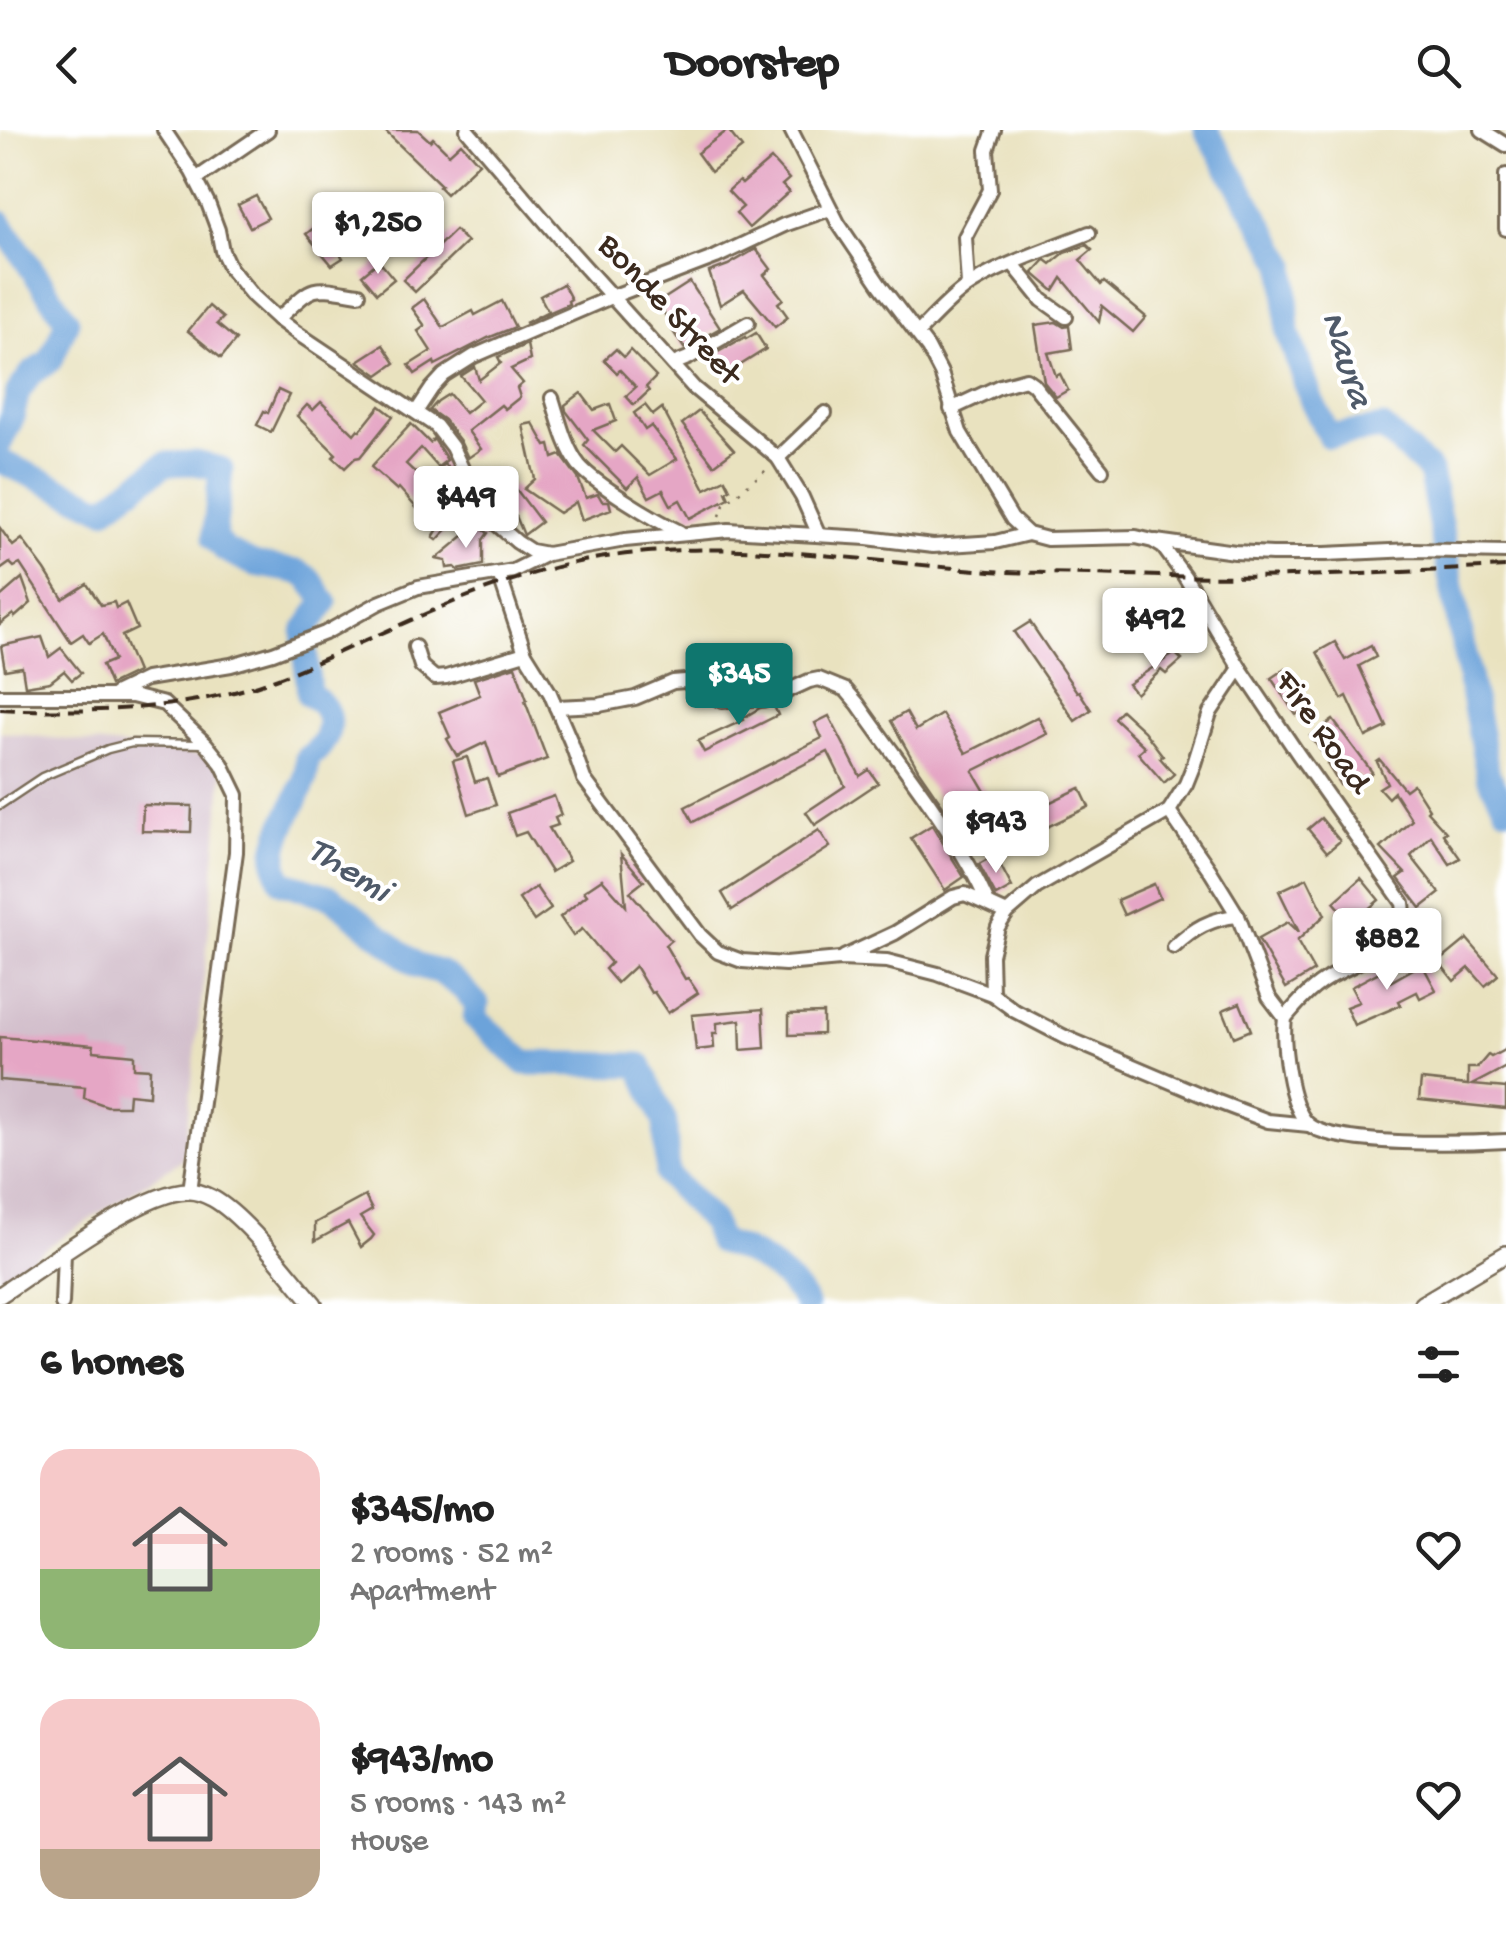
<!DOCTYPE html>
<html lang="en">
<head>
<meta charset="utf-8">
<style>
	body { margin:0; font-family:"Gochi Hand",sans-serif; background:#f2f2f2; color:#222; height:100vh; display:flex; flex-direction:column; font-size:38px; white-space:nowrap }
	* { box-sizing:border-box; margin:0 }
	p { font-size:32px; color:#767676 }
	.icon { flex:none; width:55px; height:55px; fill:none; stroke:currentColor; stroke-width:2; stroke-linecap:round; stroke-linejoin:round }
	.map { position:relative; height:1174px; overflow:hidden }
	.side { display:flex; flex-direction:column; background:#fff; flex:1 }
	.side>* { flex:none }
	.price { position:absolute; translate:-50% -85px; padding:0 22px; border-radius:10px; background:#fff; color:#222; font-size:32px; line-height:65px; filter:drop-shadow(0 2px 5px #0008) }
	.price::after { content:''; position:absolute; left:50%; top:60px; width:30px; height:22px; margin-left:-15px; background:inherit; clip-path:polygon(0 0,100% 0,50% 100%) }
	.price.current { background:#0f766e; color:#fff }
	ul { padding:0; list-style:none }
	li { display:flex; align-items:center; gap:30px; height:250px; padding:0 40px }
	li span { display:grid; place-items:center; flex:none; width:280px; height:200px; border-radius:30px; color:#555 }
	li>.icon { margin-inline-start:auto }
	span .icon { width:120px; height:120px; fill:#fffc; stroke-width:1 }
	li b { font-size:42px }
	h2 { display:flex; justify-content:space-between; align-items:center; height:120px; padding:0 40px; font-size:42px }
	header { display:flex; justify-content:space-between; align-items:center; height:130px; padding:0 40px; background:#fff; font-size:45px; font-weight:700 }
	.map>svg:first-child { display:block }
</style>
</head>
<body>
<header><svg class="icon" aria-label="back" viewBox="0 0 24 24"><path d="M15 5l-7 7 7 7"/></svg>Doorstep<svg class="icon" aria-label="search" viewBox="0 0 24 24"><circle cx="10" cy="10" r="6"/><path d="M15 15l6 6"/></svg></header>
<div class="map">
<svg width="1506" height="1174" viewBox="0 0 1506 1174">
	<rect width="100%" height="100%" fill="#fff"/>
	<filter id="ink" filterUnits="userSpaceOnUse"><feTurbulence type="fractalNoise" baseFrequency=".01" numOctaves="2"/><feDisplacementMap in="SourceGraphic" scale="20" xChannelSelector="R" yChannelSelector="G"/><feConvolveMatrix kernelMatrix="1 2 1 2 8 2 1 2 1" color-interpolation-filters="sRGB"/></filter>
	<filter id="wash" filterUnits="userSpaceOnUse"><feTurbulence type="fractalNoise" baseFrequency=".0048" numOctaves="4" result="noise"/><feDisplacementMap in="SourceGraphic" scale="40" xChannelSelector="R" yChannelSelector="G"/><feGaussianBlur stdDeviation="2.25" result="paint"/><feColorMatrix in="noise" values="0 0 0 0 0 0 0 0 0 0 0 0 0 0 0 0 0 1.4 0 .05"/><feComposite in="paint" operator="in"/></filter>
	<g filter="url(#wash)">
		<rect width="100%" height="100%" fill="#e9e2bf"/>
		<polygon fill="#d1bdca" points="0,602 224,628 207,820 183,1029 0,1148"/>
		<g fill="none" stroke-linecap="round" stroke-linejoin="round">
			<g stroke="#6ca3da" stroke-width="25">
				<polyline points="1206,0 1285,134 1288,203 1311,269 1329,306 1383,298 1430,341 1488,645 1506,677"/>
				<polyline points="0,92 67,191 51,230 31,244 18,262 12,288 0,313"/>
				<path d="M0,331L104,379L165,334L195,333L221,339L214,408L225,420L254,434L299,442L310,449L325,472L304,502L309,565C339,578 332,613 307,628C307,636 307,644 304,652C292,685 263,718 282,752L331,767L418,836L440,842L461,857L477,874L475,888L525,933L640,935L665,992L667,1045L712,1092L719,1112C753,1121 788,1143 806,1174"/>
			</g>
		</g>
		<g id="blocks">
			<g fill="#e5a6c5">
				<polygon points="384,0 418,0 430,11 433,8 449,24 461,13 479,33 446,64 439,57 441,55"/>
				<polygon points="728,0 742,18 711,42 697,23"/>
				<polygon points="771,29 789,49 782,55 789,62 749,98 736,83 743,77 728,61 739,51 742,54"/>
				<polygon points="256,66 268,88 250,97 238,75"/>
				<polygon points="319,94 324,102 335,94 348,111 337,119 343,128 332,135 306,104"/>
				<polygon points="455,100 467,112 415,162 403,150"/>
				<polygon points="1087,115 1092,120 1080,130 1101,155 1104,152 1146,187 1133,202 1102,176 1099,192 1062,148 1054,161 1033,143 1044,131 1046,130 1051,134 1064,123"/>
				<polygon points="756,119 771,139 764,145 783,169 778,173 788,187 775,197 744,160 720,175 709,142 728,135"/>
				<polygon points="379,131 394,149 377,163 362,145"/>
				<polygon points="690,152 720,198 684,218 672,200 659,172"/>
				<polygon points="563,154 571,169 568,171 569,174 525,193 548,181 540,166"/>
				<polygon points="424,169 443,197 473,181 475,185 502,171 515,197 488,208 435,235 434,232 415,244 409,235 431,221 418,201 425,196 412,178"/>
				<polygon points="209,176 223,188 217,194 236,210 221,228 188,201"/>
				<polygon points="1056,192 1064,197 1069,196 1072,219 1048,223 1056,246 1060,244 1068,260 1056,267 1044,252 1035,195"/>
				<polygon points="756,203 766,219 726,244 711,226 745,207 746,209"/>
				<polygon points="527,214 530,230 511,239 523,253 517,258 520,267 505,279 501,275 468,301 481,319 468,328 460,311 444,290 430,280 438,271 449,264 465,283 481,270 461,246 475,237 479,250 501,233 498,227"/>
				<polygon points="383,215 395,233 378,245 358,231"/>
				<polygon points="616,219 624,227 630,220 656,247 646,257 649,261 634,275 626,266 636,257 620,240 617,243 604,230"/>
				<polygon points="278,260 289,265 271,302 257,295 264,281 268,283"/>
				<polygon points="581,263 594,280 610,274 616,291 593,300 615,322 621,316 650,345 677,329 651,296 645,300 634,283 645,275 653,285 662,278 705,359 725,349 730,359 726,361 729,368 690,388 680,370 671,375 663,360 649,367 638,347 627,358 584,315 588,310 566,281 565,275"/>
				<polygon points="321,272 354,304 358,299 360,301 380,276 393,286 360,327 355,328 345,338 333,327 336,324 297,286 307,275 313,280"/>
				<polygon points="699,281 734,320 714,335 682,294"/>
				<polygon points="533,293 546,316 550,315 553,328 561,325 578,348 586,368 598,364 602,371 609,371 611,379 582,390 576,372 559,383 524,359 535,349 523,295"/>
				<polygon points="411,294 430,313 434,309 447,330 438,337 421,318 406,334 424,351 444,334 454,344 461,360 450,360 468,377 437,410 433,407 451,378 438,366 420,382 399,358 397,360 371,337"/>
				<polygon points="513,355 541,392 524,405 516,386 509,391 497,379 502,375 497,367"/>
				<polygon points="477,395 488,403 483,410 483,435 458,440 455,437 447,438 446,431 436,429"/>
				<polygon points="0,398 13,416 22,409 45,440 63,469 87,454 101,475 114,472 116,478 126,473 137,499 122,506 137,542 110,555 102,535 114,530 103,504 89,513 83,504 71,512 20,434 14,437 10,433 0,440"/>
				<polygon points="22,448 31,473 15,487 13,484 0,494 0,467"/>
				<polygon points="1030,492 1077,562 1079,561 1091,580 1075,591 1014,502"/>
				<polygon points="42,507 49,527 61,518 81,543 72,550 64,541 50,552 25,556 22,537 5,540 1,516"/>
				<polygon points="1335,512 1345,530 1371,516 1376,527 1359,536 1387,597 1366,607 1347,566 1342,569 1317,522"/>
				<polygon points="1175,523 1182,530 1166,544 1161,540 1136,564 1128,554"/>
				<polygon points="515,536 527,570 525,571 547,629 498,647 486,612 457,626 447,609 450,607 439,582 480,565 474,549"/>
				<polygon points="1286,538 1311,574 1296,585 1271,548"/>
				<polygon points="774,576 778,585 704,622 698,611 744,590 743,588 760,578"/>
				<polygon points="1121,580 1144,601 1163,626 1160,628 1174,644 1164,653 1138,623 1145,617 1114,588"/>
				<polygon points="906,582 916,600 942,584 966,623 1038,587 1047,604 973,641 1004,694 1080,658 1089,677 995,722 979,688 959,699 919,641 891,591"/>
				<polygon points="829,586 860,646 869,640 878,653 815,695 806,682 845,656 828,622 693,692 685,677 822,608 815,593"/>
				<polygon points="1333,590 1372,642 1363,652 1358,644 1340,655 1327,634 1329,632 1310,606"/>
				<polygon points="467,627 475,652 487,648 496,675 469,684 453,631"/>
				<polygon points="1380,630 1405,660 1413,654 1429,679 1427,681 1446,702 1443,704 1460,728 1450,734 1431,706 1411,726 1440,763 1421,778 1398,748 1405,743 1381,718 1412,690 1394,662 1388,668 1379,658 1387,653 1377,632"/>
				<polygon points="554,666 561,685 555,688 558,695 549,698 569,731 551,742 526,702 515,706 507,683"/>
				<polygon points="143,675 192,676 191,702 142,701"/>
				<polygon points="1321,688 1340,711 1327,722 1308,699"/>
				<polygon points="932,695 964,747 945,760 911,708"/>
				<polygon points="819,700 830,717 732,780 722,763"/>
				<polygon points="621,724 644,751 630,762 671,810 665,815 685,849 688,848 698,863 668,883 654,862 651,863 635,836 617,853 605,839 611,833 582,799 573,806 560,787 587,765 584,761 602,749 626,776"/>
				<polygon points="995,725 1012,757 996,766 979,734"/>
				<polygon points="1307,748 1325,785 1297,811 1314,841 1286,858 1258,809 1288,792 1299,802 1279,761"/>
				<polygon points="1361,748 1379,770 1352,793 1334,772"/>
				<polygon points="1154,754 1160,768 1124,785 1117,770"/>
				<polygon points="536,757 551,779 534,791 519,769"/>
				<polygon points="1467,809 1498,845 1485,856 1469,838 1454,851 1439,832"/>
				<polygon points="1422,834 1436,860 1420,868 1417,862 1399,871 1401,875 1354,895 1346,877 1359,872 1351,857 1383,840 1390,852"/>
				<polygon points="1240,873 1251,900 1234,907 1223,880"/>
				<polygon points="763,879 765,918 741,920 740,890 717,893 717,903 713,903 714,918 696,920 692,885"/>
				<polygon points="823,883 823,904 789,905 789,884"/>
				<polygon points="0,907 93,915 94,921 134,925 134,938 150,939 149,966 129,964 128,976 107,976 84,968 85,957 0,950"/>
				<polygon points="1506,919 1506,937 1472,955 1506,958 1506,979 1419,970 1421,950 1468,955 1468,938 1477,938 1488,925 1491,927"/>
				<polygon points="365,1066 372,1080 360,1087 374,1105 371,1109 361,1117 348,1093 315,1111 315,1093"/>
			</g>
		</g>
	</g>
	<g filter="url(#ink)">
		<use href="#blocks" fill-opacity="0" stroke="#786a56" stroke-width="2.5"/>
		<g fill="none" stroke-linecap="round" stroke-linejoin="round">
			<defs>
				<polyline id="service" points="0,675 42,647 108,619 132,613 205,614"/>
				<g id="minor">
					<polyline points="164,0 192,42 208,73 218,100 222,121 230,138 252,165 278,189 297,203 436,296 452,317 474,364 492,390 517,412 531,421 547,424 625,410 729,400 867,408 933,416 995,412 1028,404"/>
					<polyline points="467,0 568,118 694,258 778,328 802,367 819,405"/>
					<path d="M791,0L838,93L880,155L928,218L941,243L960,302L1012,389L1028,404L1047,409L1136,407L1153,411L1163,417L1185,447L1240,538L1298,624L1403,773C1410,817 1355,831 1325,850C1309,860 1297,874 1285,888C1282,913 1289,974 1307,993C1333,1018 1469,1013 1506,1011"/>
					<polyline points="1482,0 1506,15"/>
					<polyline points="1506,45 1506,99"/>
					<polyline points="196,49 268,0"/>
					<polyline points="1013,134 1042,170 1066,187"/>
					<polyline points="968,155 965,107 990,60 987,20 994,0"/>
					<path d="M278,189C316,154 308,156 359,164"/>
					<path d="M918,203C932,188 947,172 964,159C995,136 1052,118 1089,103"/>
					<polyline points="673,234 688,228 748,193"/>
					<path d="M552,268C559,290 565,317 579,335C595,354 657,391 680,402"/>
					<polyline points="951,279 1000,256 1026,249 1033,254 1102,340"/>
					<polyline points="416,282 432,258 444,245 474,226 611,167 716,127 784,95 830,79"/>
					<polyline points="778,328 825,283"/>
					<polyline points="1156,411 1235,422 1272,424 1325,424 1412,420 1506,422"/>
					<polyline points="499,444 525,523 550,563 571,612 584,649 700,805 718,822 742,831 785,834 840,829 887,831 938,844 992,864 1015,881 1065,907 1218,972 1268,991 1309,995"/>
					<polyline points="415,517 421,536 435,548 446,547 525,523"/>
					<polyline points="115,564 146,549 231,535 273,523 325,503 379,473 418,457 513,441 547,424"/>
					<polyline points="0,566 132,566 164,574 206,614 222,634 237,665 236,722 190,1061"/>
					<path d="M556,577L599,575L635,568L673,552L685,551L722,571L765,568L785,562L809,551L819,549L846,560L858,574C903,639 955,700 988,773"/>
					<polyline points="1169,681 1209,739 1238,786 1269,867 1285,888"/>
					<path d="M1174,817C1193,799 1211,788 1238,786"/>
					<polyline points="844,827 895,803 953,767 965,764 1007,783"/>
					<polyline points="992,864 991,825 998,797 1007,783 1037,757 1169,681 1186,654 1194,634 1210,583 1240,538"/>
					<polyline points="62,1174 64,1123"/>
				</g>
				<g id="tertiary">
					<path d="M0,1165C40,1139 145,1059 189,1061C196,1061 206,1065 212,1068C245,1086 288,1144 314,1174"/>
					<polyline points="1422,1174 1506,1124"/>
				</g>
			</defs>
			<use href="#service" stroke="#786a56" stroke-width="11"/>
			<use href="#minor" stroke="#786a56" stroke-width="18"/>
			<use href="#tertiary" stroke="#786a56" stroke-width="20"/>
			<polyline stroke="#786a56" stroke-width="2.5" stroke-dasharray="2.5 8" stroke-linecap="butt" points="720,386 724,374 770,337"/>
			<use href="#service" stroke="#fff" stroke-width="6"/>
			<use href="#minor" stroke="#fff" stroke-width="12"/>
			<use href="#tertiary" stroke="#fff" stroke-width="15"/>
			<path stroke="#3b2a1e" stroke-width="4" stroke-dasharray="15 8" stroke-linecap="butt" d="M0,579C83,583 172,581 252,557C296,543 338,522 380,504C455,470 532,437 613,426C740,408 864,432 990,441C1023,443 1057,443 1090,444C1157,446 1224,448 1290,446C1362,445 1434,440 1506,437"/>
		</g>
	</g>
	<g text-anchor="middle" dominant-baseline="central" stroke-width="8" stroke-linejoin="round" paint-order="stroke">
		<g font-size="35" fill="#3b2a1e" stroke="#fff">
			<text transform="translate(668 181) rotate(47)">Bonde Street</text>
			<text transform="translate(1321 603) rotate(55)">Fire Road</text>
		</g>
		<g font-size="38" font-style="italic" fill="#4f5a69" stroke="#fff">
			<text transform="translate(1344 230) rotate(72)">Naura</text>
			<text transform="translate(348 742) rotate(32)">Themi</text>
		</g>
	</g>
</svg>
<b class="price" style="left:378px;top:147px">$1,250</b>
<b class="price" style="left:466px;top:421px">$449</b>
<b class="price" style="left:1155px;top:543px">$492</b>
<b class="price current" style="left:739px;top:598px">$345</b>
<b class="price" style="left:996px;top:746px">$943</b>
<b class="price" style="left:1387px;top:863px">$882</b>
</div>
<section class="side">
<h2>6 homes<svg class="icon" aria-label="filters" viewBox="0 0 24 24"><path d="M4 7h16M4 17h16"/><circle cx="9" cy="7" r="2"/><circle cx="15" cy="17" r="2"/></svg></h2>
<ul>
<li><span style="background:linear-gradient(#f6c9c9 60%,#8fb573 0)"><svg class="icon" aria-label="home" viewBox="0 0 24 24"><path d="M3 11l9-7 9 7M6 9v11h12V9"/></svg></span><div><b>$345/mo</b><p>2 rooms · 52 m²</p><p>Apartment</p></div><svg class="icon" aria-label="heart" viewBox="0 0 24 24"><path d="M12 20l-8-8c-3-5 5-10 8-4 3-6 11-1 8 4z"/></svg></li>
<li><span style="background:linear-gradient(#f6c9c9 75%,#b9a48a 0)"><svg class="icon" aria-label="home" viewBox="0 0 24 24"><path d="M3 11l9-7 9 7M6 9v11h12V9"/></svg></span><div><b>$943/mo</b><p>5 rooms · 143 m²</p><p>House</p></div><svg class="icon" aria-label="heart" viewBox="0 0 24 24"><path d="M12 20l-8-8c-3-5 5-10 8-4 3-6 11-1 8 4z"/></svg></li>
</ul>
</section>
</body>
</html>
